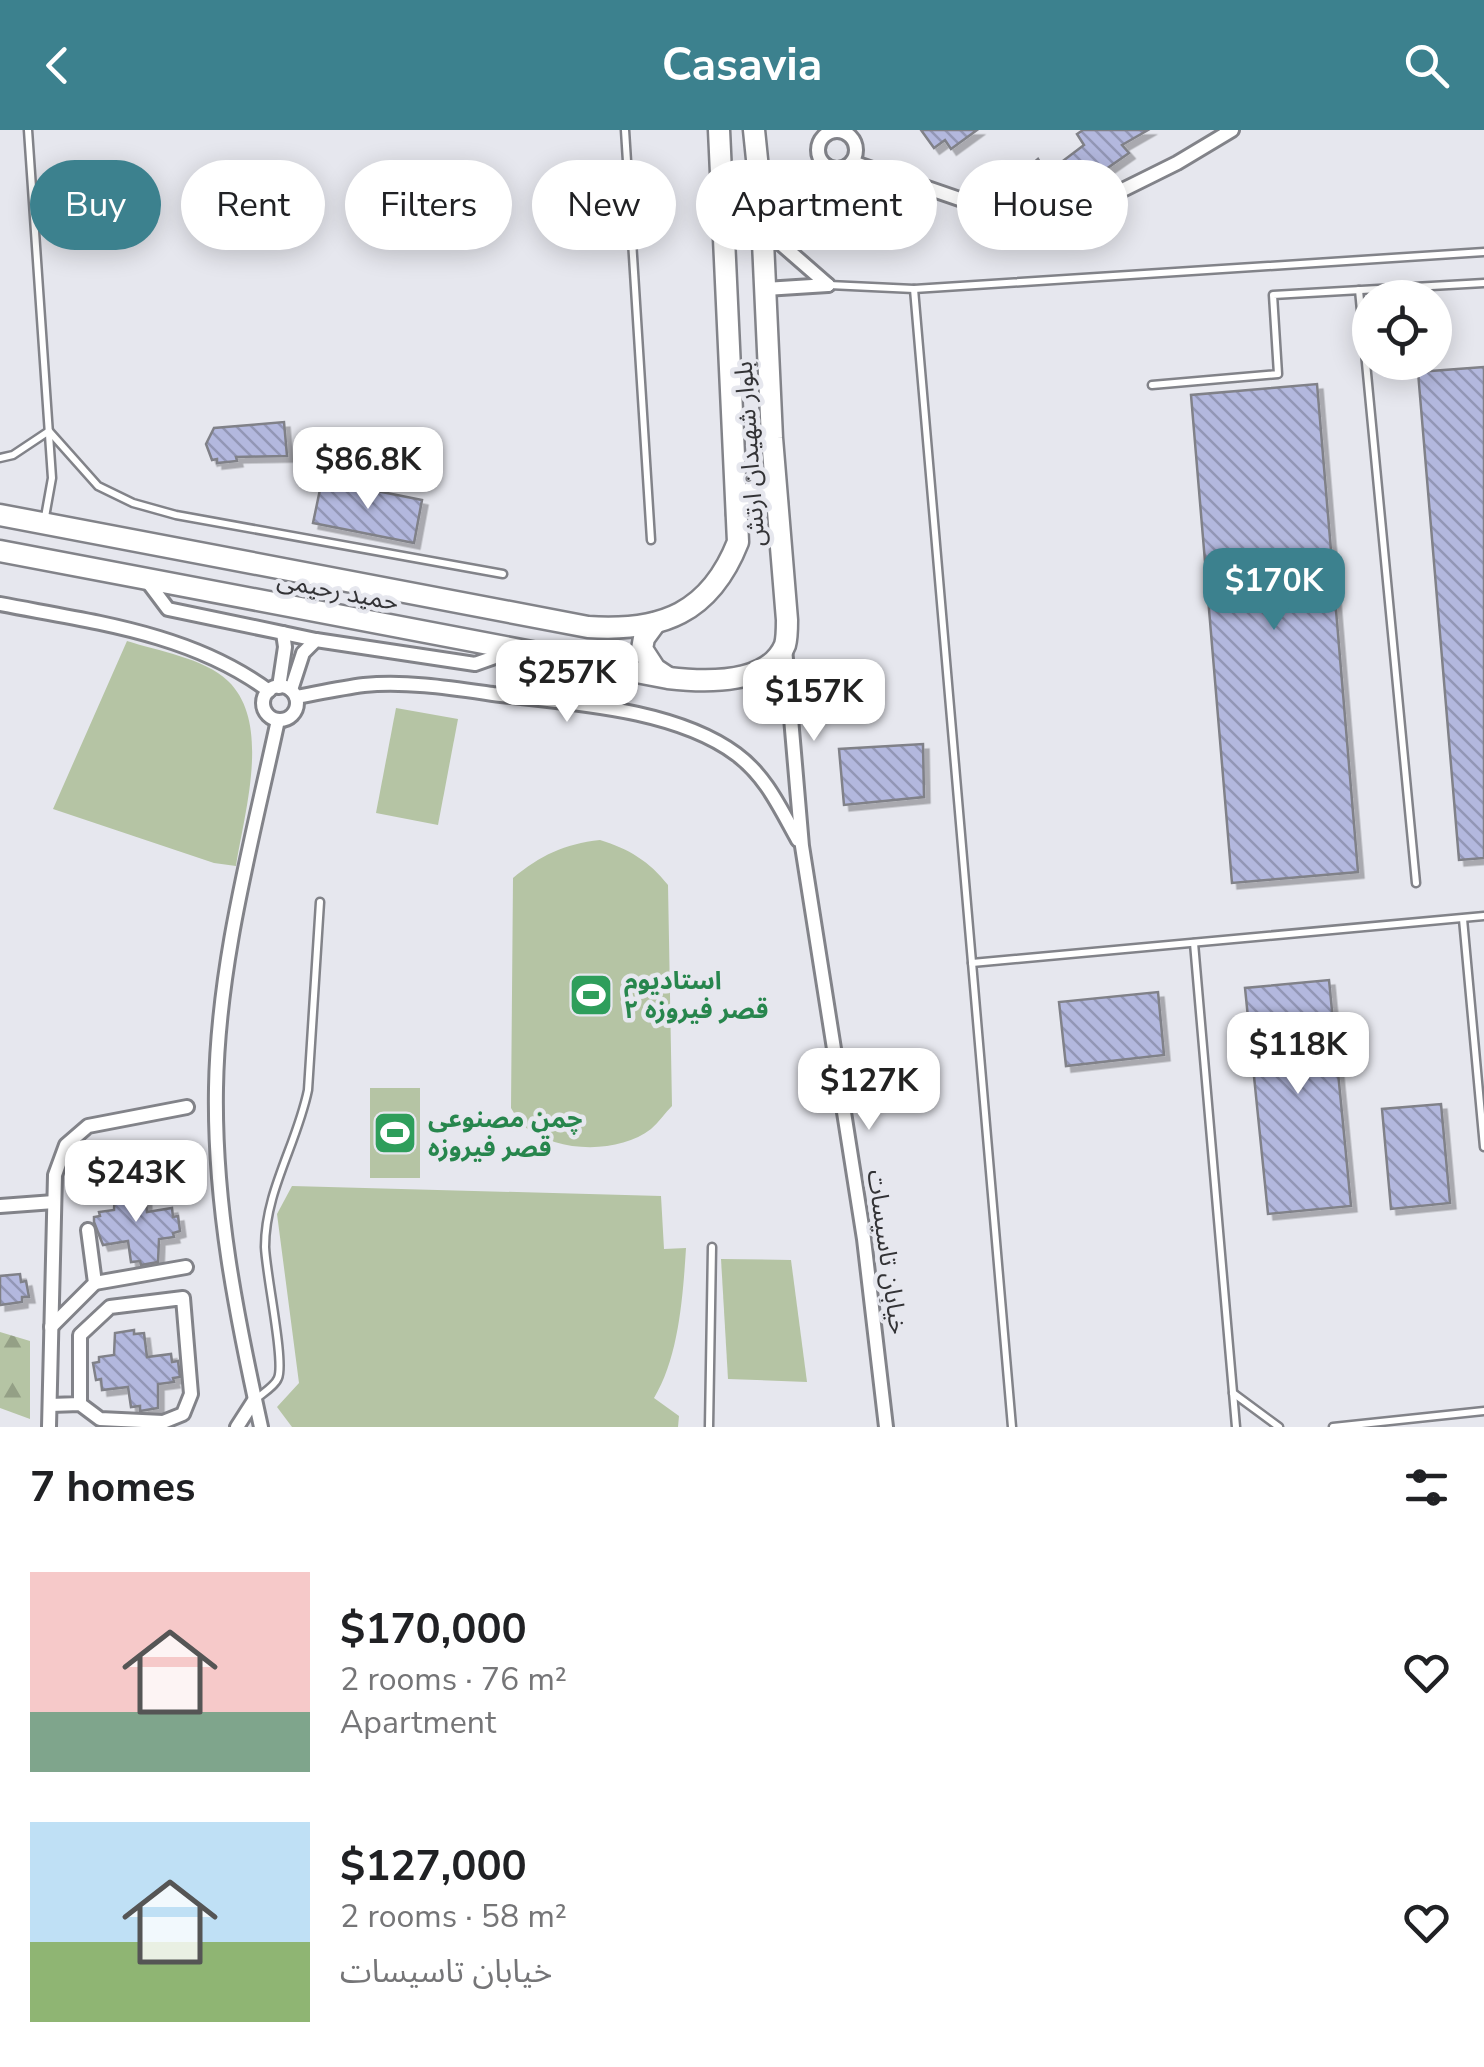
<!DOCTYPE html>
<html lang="en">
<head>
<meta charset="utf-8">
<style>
	body { margin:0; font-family:"Nunito Sans","Noto Sans Arabic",sans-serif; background:#f2f2f2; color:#202124; height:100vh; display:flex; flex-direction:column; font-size:38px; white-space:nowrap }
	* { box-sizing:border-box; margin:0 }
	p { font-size:32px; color:#757577 }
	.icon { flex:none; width:55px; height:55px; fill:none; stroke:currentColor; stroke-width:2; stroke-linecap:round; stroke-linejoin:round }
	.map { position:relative; height:1297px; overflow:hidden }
	.drawer { display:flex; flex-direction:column; background:#fff; flex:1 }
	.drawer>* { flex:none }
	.guide { position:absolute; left:30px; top:30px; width:1425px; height:90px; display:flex; gap:20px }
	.buttons { position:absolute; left:1352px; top:150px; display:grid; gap:20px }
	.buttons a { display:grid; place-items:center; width:100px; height:100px; border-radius:50%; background:#fff; box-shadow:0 5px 25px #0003; font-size:50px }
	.price { position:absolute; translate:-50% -85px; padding:0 22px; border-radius:20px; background:#fff; color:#222; font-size:32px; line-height:65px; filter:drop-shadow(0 2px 5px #0008) }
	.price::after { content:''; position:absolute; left:50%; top:60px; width:30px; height:22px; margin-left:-15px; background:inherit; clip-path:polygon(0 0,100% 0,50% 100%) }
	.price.selected { background:#3c818e; color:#fff }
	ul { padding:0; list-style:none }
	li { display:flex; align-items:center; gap:30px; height:250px; padding:0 30px }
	li span { display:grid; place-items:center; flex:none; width:280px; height:200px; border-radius:0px; color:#555 }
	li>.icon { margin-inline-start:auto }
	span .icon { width:120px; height:120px; fill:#fffc; stroke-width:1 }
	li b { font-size:42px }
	h2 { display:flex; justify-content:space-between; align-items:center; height:120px; padding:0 30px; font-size:42px }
	.pill { padding:0 35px; border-radius:45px; background:#fff; box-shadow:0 5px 25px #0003; font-size:35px; line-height:90px }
	.pill.selected { background:#3c818e; color:#fff }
	header { display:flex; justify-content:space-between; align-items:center; height:130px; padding:0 30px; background:#3c818e; color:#fff; font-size:45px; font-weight:700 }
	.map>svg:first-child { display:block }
</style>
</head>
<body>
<header><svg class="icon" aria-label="back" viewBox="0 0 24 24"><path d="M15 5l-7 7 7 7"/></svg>Casavia<svg class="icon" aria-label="search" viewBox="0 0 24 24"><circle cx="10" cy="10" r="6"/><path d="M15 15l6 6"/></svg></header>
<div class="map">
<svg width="1484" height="1297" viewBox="0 0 1484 1297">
	<defs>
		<pattern id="forest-firs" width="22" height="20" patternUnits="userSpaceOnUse" patternTransform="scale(2.5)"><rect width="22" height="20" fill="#b5c4a4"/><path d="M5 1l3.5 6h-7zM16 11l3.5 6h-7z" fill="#94a086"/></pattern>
		<pattern id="building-back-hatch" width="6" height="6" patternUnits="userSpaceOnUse" patternTransform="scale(2.5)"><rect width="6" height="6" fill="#b3b8de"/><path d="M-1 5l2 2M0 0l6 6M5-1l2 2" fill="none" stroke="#9296b5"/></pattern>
		<filter id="shadow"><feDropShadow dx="5.5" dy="5.5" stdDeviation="0" flood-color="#0004"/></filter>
	</defs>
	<rect width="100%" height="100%" fill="#e6e7ee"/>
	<g fill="#b5c4a4">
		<path d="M127,511C158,521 204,528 228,551C272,593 244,683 236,736L214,733L53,679Z"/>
		<polygon points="396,578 458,589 438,695 376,683"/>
		<path d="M600,710C629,719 649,731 668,755L672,976C665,983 659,992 651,999C619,1024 557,1023 525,997C519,993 515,984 511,978L513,748C541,725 564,714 600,710Z"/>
		<rect x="370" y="958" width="50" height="90"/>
		<path d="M292,1056L661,1066L664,1119L686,1118C683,1165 679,1227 654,1268L679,1286L678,1297H292L277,1277L299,1253L277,1084Z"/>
		<polygon points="721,1129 791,1130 807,1252 728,1249"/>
	</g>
	<polygon fill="url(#forest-firs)" points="0,1202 30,1211 30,1289 0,1278"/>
	<g fill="url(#building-back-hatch)" stroke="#808188" stroke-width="2.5" filter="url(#shadow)">
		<polygon points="921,0 977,0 951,19 945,10 934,18"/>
		<polygon points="1083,0 1148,0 1122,15 1129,23 1096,46 1092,37 1066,55 1077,63 1042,84 1037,74 1028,82 1021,80 1010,67 1033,54 1024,41 1038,29 1047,43 1084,15 1077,4"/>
		<polygon points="1484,237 1484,728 1459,730 1418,242"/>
		<polygon points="1317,254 1358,742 1232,753 1191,265"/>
		<polygon points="284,292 287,326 236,327 237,331 217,333 217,329 212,330 206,314 214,298"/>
		<polygon points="322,350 422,370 414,413 313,393"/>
		<polygon points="923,614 924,667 844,675 839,619"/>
		<polygon points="1329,850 1351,1076 1268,1084 1245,858"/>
		<polygon points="1158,862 1164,925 1066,936 1059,872"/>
		<polygon points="1441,974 1450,1073 1391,1079 1382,979"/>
		<polygon points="134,1055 135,1059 144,1057 147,1082 172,1078 173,1087 178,1086 180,1101 173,1103 174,1107 159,1109 158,1132 141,1135 140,1131 131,1132 128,1111 103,1115 94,1092 94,1087 100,1086 99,1082 114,1080 115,1058"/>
		<polygon points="20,1144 21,1152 26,1151 29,1167 22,1167 22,1172 0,1175 0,1146"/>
		<polygon points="134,1200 134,1204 144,1203 147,1227 171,1224 172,1232 178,1231 180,1247 173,1248 174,1252 158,1254 158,1278 140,1281 140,1276 131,1277 128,1257 102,1260 101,1249 96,1250 93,1233 99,1232 99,1227 114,1225 115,1203"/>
	</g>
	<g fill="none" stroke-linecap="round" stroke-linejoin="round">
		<defs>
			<g id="lane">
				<polyline points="28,0 52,348 45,387"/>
				<polyline points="625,0 651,410"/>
				<polyline points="829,155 914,159 1484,122"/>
				<polyline points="914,159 1012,1297"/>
				<polyline points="1359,160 1416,753"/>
				<polyline points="1152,255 1278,244 1273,165 1484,153"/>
				<polyline points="0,328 13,325 49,301 98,356 133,373 176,385 503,444"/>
				<polyline points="1463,789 1484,1017"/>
				<polyline points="1194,813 1236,1297"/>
				<polyline points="972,833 1484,786"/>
				<polyline points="1233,1263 1279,1297"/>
				<path d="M256,1269C263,1263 275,1256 278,1248C285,1232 266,1144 265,1117C265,1061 297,1014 308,960L320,772"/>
				<polyline points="709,1297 712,1117"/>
				<polyline points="1333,1297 1484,1281"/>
			</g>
			<g id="street">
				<circle cx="837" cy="20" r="19"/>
				<polyline points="852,32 1032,94 1052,95 1177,33 1232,0"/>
				<polyline points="796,75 824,34"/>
				<polyline points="766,82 781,114 828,155"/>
				<polyline points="765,159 828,155"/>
				<polyline points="147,451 168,479 283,503 285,517 279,557"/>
				<path d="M0,474C93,492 191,503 269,561"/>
				<polyline points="283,503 316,510"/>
				<polyline points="785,518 802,716 864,1109 886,1297"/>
				<circle cx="280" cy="573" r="17"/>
				<polyline points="291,560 303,523 316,510 475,534 512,521"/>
				<path d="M296,567C318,563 341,558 364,555C407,551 451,558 493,564C568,573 674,578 736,624C766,646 780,678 798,710"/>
				<polyline points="0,1076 54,1072"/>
				<polyline points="95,1153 186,1137"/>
				<polyline points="51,1197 95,1153 88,1100"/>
				<polyline points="50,1275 80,1274 80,1205 110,1177 183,1168 191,1264 183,1284 163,1292 100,1289 80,1274"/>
				<polyline points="49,1297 55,1045 66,1015 88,996 187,977"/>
				<polyline points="237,1297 255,1269"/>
				<path d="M261,1297C236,1184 214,1074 216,958C218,833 252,711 278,590"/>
			</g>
			<g id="primary">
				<path d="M737,384L750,363C763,360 769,364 777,373"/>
				<path d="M0,385L588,497C662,502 710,483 738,412L719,0"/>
				<path d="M0,421L668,548C703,552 768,556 785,515C787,508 787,497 787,490L772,308L761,68L754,0"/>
				<polyline points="655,493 644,508 642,519 655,539 667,547"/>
			</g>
		</defs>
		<use href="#lane" stroke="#828389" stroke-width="11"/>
		<use href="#street" stroke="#828389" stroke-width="18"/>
		<use href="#primary" stroke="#828389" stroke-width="25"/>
		<use href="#lane" stroke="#fff" stroke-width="6"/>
		<use href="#street" stroke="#fff" stroke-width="12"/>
		<use href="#primary" stroke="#fff" stroke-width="20"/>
	</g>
	<defs>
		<symbol id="stadium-square" viewBox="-11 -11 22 22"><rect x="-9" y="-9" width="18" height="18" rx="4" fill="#2e9e5b" stroke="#e6e7ee"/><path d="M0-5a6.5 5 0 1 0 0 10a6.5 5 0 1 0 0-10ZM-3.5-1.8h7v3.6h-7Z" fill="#fff"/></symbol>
	</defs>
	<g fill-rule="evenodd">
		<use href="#stadium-square" x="566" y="840" width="50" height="50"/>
		<use href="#stadium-square" x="370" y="978" width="50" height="50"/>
	</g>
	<g text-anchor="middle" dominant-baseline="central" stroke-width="9" stroke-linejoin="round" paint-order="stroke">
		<g font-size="25" fill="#333336" stroke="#e6e7ee">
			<text transform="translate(750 324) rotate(-94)">بلوار شهیدان ارتش</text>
			<text transform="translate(338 461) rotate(11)">حمید رحیمی</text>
			<text transform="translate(887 1122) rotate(82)">خیابان تاسیسات</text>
		</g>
		<g font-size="25" font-weight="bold" fill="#27864d" stroke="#e6e7ee" text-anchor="start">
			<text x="624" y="851">استادیوم<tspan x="624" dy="29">قصر فیروزه ۲</tspan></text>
			<text x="428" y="989">چمن مصنوعی<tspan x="428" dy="29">قصر فیروزه</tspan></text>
		</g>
	</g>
</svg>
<div class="buttons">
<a><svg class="icon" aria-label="locate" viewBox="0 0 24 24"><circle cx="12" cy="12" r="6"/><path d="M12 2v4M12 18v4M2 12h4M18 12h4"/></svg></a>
</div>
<b class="price" style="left:368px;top:382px">$86.8K</b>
<b class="price selected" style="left:1274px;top:503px">$170K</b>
<b class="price" style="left:567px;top:595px">$257K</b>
<b class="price" style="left:814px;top:614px">$157K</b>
<b class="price" style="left:1298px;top:967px">$118K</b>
<b class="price" style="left:869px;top:1003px">$127K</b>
<b class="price" style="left:136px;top:1095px">$243K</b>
<div class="guide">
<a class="pill selected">Buy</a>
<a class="pill">Rent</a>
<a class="pill">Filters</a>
<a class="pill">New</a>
<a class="pill">Apartment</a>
<a class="pill">House</a>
</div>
</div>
<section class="drawer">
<h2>7 homes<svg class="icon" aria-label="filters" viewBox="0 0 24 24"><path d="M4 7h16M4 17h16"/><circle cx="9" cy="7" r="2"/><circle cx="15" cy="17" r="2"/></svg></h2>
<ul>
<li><span style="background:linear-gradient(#f6c9c9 70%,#7fa58c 0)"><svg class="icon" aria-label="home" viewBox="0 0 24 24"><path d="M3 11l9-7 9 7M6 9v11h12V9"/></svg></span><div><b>$170,000</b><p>2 rooms · 76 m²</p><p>Apartment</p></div><svg class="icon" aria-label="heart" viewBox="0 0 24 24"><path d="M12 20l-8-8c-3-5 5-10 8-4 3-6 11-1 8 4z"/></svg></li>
<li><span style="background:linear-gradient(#bfe0f5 60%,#8fb573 0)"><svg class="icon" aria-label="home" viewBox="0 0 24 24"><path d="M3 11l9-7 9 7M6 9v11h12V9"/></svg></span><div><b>$127,000</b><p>2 rooms · 58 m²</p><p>خیابان تاسیسات</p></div><svg class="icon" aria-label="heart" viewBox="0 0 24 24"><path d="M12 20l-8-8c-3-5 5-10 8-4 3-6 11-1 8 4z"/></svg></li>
</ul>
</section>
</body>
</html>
